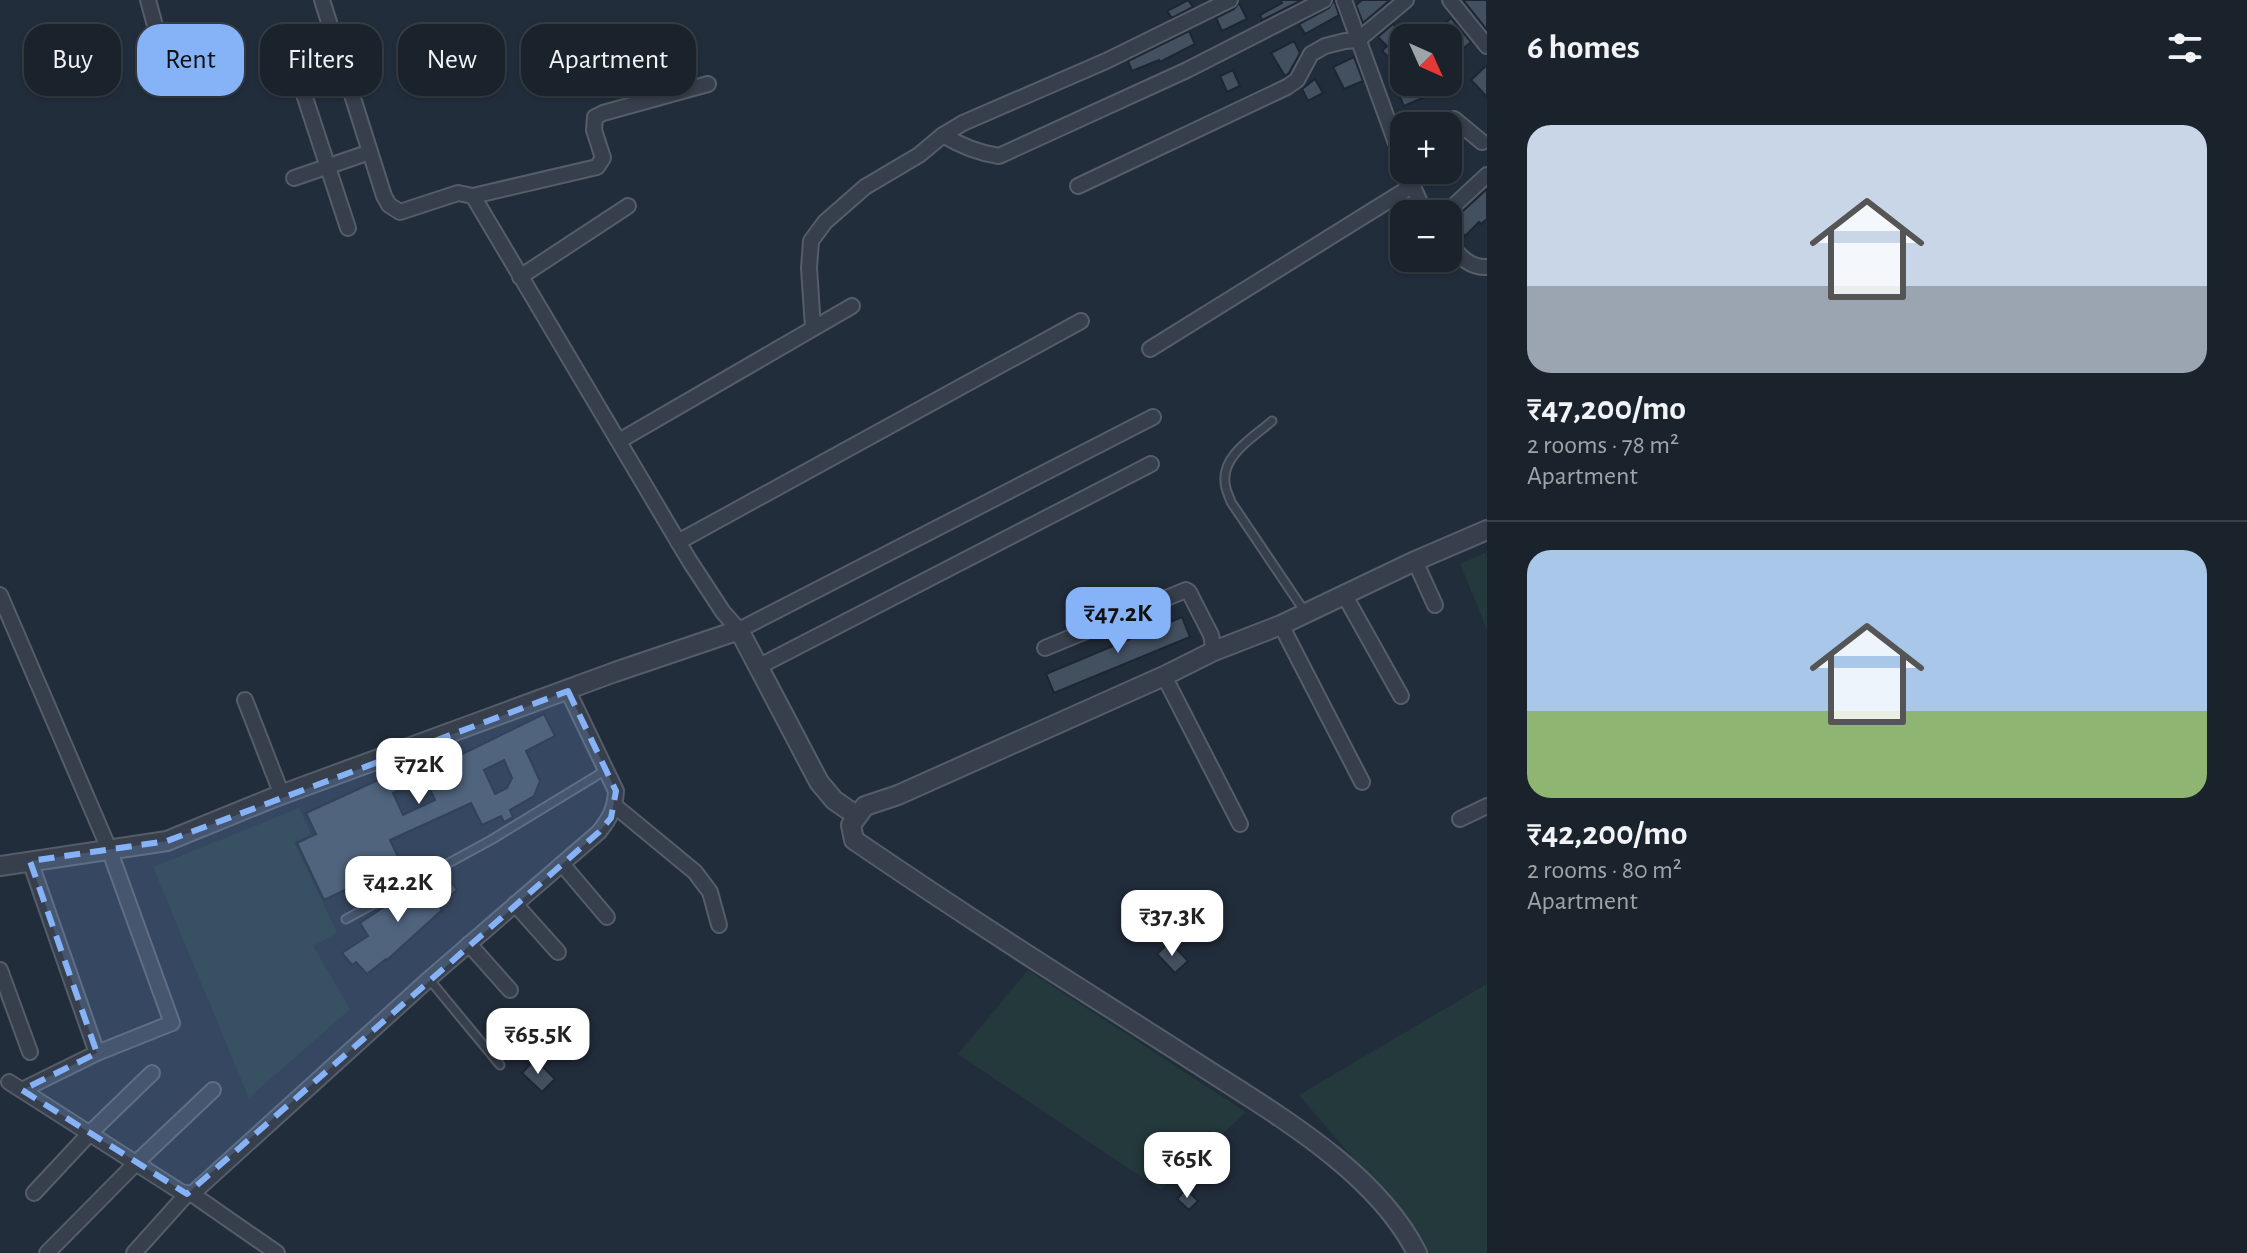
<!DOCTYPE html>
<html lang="en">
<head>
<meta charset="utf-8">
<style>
	body { margin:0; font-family:"Alegreya Sans",sans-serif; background:#232a34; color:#f1f3f6; height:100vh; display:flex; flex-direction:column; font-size:30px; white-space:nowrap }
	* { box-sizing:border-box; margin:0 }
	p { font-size:26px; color:#9fa4a9 }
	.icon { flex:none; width:44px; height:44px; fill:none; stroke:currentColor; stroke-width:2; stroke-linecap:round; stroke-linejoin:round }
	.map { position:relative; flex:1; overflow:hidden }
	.sheet { display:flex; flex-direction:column; background:#1a222c; width:760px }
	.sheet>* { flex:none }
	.hud { position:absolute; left:24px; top:24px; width:760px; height:72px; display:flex; gap:16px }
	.needle { width:52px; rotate:135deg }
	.buttons { position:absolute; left:1390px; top:24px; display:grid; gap:16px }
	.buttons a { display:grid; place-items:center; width:72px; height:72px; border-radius:16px; background:#1a222c; box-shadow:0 2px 6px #0004,0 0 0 2px #383f48; font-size:40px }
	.price { position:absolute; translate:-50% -68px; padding:0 18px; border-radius:16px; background:#fff; color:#222; font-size:26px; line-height:52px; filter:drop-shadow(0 2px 4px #0008) }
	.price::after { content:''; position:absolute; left:50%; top:48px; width:24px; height:18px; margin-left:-12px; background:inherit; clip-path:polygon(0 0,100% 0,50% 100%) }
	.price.on { background:#86b2f8; color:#111 }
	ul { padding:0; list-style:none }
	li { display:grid; align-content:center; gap:16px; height:424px; padding:0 40px }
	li+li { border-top:2px solid #383f48 }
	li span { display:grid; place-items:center; height:248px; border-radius:24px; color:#555 }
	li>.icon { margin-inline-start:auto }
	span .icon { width:144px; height:144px; fill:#fffc; stroke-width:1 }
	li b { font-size:34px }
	h2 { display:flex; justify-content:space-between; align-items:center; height:96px; padding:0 40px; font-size:34px }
	.chip { padding:0 28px; border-radius:24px; background:#1a222c; box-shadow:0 2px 6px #0004,0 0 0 2px #383f48; font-size:28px; line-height:72px }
	.chip.on { background:#86b2f8; color:#111 }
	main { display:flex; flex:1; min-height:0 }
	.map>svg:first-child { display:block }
</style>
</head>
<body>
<main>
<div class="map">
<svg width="1487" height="1253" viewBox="0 0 1487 1253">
	<rect width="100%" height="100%" fill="#222d3b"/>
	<g fill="#24393c">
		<polygon points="1487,552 1487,629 1460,564"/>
		<polygon points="299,808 311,834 294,842 337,933 313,946 350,1009 249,1098 153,867"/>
		<polygon points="1028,970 1246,1112 1161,1190 958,1054"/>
		<polygon points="1487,984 1487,1253 1428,1253 1362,1169 1299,1095"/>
	</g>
	<g fill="#435060" stroke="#1d2632" stroke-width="2" fill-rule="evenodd">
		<polygon points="1188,0 1193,7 1172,18 1167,11"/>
		<polygon points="1280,0 1302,0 1262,20 1260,15 1282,3"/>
		<polygon points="1334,0 1339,15 1305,34 1299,24 1329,8"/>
		<polygon points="1362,0 1390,0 1363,23 1356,5"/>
		<polygon points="1463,0 1487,0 1487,30"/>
		<polygon points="1239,3 1247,19 1222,31 1216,18 1234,9"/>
		<polygon points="1451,18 1471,42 1448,62 1448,38 1430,38"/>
		<polygon points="1393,24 1404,36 1404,52 1394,62 1382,51 1387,46 1378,37"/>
		<polygon points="1189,31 1195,44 1160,62 1159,60 1132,71 1128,61"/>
		<polygon points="1294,41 1300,53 1289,73 1285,76 1271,53"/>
		<polygon points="1354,57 1363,81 1344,89 1333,67"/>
		<polygon points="1487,65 1487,97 1471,80"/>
		<polygon points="1233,70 1240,86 1227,92 1220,76"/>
		<polygon points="1315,79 1323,93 1308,101 1302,89"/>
		<polygon points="1417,82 1421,82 1427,96 1404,106 1397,91"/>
		<polygon points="1487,189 1487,219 1481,224 1479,222 1465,236 1451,222"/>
		<polygon points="1182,617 1190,637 1054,693 1046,674"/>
		<path d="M544,714L555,736L526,751L540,781L534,796L510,810L513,817L504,822L501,816L482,825L471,803L390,840L401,863L324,900L297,843L316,834L306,813L435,754L440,765ZM504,760L512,778L507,788L495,794L484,770ZM425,778L435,800L403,815L393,793Z"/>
		<polygon points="449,879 457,890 439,906 442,910 387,960 386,959 367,974 356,962 352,965 342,953 368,936 360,923 390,903 430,880 441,887"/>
		<polygon points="1170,942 1188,961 1175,973 1157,954"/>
		<polygon points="535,1059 555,1079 542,1092 522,1073"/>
		<polygon points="1186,1189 1198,1201 1189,1210 1177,1199"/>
	</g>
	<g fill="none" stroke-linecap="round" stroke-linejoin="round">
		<defs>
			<g id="service">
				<path d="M1272,421C1254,437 1222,455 1225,482C1225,489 1229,496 1231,502L1305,612"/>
				<polyline points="346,919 491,840 606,770"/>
				<polyline points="429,979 500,1065"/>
			</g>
			<g id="minor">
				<polyline points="148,0 160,44"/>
				<polyline points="322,0 384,196 389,205 400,212 458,193 473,196 689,560 723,612 739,630 1153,417"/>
				<polyline points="1344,0 1404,165"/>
				<polyline points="1450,0 1487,46"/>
				<polyline points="290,52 348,228"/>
				<polyline points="1446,126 1454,119 1482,142"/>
				<path d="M943,135C961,146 978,153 999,156L1187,70L1324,0"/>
				<polyline points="1406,170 1425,214"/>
				<polyline points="294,178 370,152"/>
				<polyline points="1078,186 1287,87 1297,80 1311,54 1325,46 1345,41 1358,40 1406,0"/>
				<polyline points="473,196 597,167 603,158 594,130 595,117 603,113 708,84"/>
				<polyline points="1445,214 1487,175"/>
				<path d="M1448,243C1459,255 1469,268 1487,267"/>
				<polyline points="520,277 628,206"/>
				<polyline points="813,328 809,268 811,241 825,222 865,187 919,155 943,135 963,123 1106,61 1230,0"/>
				<polyline points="1150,349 1412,186"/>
				<polyline points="619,441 852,306"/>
				<polyline points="678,542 1081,321"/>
				<polyline points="1415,561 1435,605"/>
				<polyline points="0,595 109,849 172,1023 97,1053 22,1090"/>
				<polyline points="1345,596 1401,696"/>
				<polyline points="1281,625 1362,782"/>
				<polyline points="1045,648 1186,590 1189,592 1211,635 1214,651"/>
				<polyline points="760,666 1151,464"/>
				<polyline points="1164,676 1240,824"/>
				<polyline points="245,700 282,795"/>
				<polyline points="615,806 695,872 710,892 719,925"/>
				<polyline points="1460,819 1487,806"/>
				<polyline points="30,861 97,1053"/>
				<polyline points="562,864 607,917"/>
				<polyline points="515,904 558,952"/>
				<polyline points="469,944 510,990"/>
				<polyline points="0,970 30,1052"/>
				<path d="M9,1082L181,1192L192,1194L429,979L599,832C610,818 615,809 616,791L568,691"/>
				<polyline points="34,1193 90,1133 152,1073"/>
				<polyline points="192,1194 277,1253"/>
				<polyline points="47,1253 136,1163 213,1090"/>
				<polyline points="134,1253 187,1194"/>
			</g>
			<g id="tertiary">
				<polyline points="0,866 167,841 275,797 615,672 739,630 819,782 834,800 857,816"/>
				<path d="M1417,1253C1379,1177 1289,1122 1220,1078C1184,1055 1148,1032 1112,1009C1025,954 939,898 854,840L851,825L865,806L898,795L1164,676L1214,651L1281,625L1415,561L1487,530"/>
			</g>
		</defs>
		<use href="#service" stroke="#545d69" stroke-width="11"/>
		<use href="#minor" stroke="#545d69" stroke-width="18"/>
		<use href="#tertiary" stroke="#545d69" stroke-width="22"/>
		<use href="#service" stroke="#363f4b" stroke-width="7"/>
		<use href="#minor" stroke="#363f4b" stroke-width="14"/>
		<use href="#tertiary" stroke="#363f4b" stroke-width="18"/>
	</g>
	<path fill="#86b2f8" fill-opacity="0.2" stroke="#86b2f8" stroke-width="6" stroke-dasharray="16 10" stroke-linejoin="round" d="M568,691L616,791L611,818L599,832L187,1194L22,1090L97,1053L30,861L167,841Z"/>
</svg>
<div class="buttons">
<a><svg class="needle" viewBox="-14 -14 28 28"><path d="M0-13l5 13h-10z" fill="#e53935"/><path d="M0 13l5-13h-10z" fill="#9fa4a9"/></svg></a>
<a>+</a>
<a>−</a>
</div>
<b class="price on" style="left:1118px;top:655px">₹47.2K</b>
<b class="price" style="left:419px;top:806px">₹72K</b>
<b class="price" style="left:398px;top:924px">₹42.2K</b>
<b class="price" style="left:1172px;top:958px">₹37.3K</b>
<b class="price" style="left:538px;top:1076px">₹65.5K</b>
<b class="price" style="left:1187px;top:1200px">₹65K</b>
<div class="hud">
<a class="chip">Buy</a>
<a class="chip on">Rent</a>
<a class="chip">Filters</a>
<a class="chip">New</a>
<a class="chip">Apartment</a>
</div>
</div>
<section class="sheet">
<h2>6 homes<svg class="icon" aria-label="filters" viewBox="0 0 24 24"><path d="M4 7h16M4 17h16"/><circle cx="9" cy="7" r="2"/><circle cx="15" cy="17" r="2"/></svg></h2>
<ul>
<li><span style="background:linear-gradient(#c9d6e8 65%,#9aa5b1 0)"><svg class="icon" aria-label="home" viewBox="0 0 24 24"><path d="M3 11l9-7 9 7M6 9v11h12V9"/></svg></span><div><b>₹47,200/mo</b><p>2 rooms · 78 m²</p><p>Apartment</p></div></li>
<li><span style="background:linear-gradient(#a9c7e8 65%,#8fb573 0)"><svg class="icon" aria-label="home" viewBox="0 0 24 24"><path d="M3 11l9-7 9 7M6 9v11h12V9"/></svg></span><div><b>₹42,200/mo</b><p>2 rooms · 80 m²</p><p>Apartment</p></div></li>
</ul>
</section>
</main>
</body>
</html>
